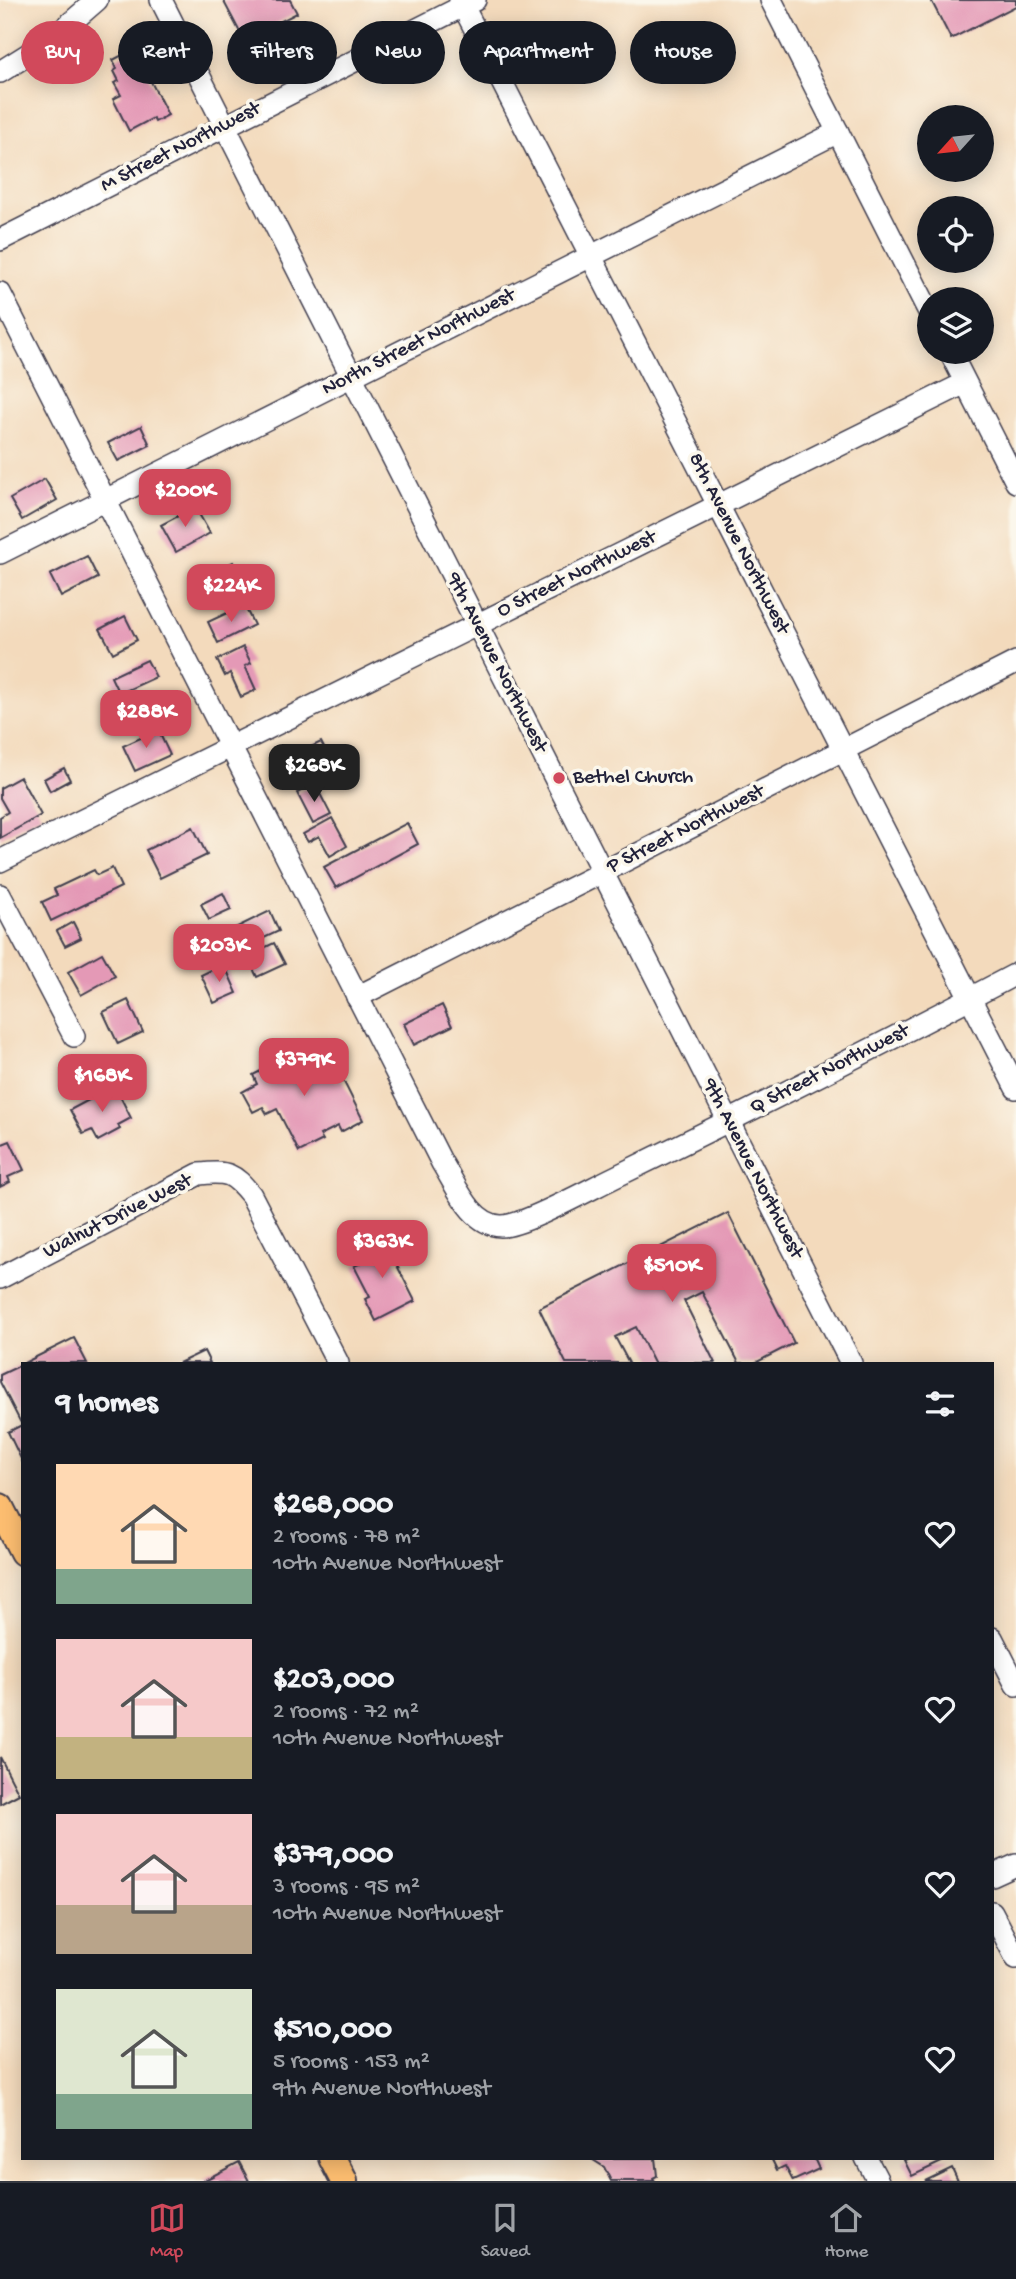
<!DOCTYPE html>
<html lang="en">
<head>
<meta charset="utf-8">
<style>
	body { margin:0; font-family:"Gochi Hand",sans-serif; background:#20242c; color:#f1f3f6; height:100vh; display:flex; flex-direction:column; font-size:26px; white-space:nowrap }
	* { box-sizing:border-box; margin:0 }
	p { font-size:23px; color:#9ea1a6 }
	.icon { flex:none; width:38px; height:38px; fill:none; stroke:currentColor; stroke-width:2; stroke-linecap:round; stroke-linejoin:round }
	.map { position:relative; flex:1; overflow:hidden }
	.side { position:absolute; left:21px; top:1362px; width:973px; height:798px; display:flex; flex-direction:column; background:#171b24; border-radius:0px; box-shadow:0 4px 18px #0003 }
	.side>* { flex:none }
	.top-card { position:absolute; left:21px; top:21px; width:975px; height:63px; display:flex; gap:14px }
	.needle { width:46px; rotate:243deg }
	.tools { position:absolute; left:917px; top:105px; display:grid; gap:14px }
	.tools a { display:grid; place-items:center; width:77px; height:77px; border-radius:50%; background:#171b24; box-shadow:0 4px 18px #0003; font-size:35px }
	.price { position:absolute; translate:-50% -60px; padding:0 16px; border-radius:14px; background:#d1495b; color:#fff; font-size:23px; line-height:46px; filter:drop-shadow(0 2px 4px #0008) }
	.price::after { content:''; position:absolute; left:50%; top:42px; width:21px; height:16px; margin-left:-10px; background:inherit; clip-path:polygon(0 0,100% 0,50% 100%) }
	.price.selected { background:#222; color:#fff }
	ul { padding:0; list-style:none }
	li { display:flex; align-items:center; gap:21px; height:175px; padding:0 35px }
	li span { display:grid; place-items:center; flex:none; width:196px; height:140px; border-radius:0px; color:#555 }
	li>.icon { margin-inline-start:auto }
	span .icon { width:84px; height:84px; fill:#fffc; stroke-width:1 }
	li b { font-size:30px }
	h2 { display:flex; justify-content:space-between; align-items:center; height:84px; padding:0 35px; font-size:30px }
	.chip { padding:0 24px; border-radius:32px; background:#171b24; box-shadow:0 4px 18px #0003; font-size:24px; line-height:63px }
	.chip.selected { background:#d1495b; color:#fff }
	.menu { display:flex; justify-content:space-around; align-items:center; height:98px; border-top:2px solid #363941; background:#171b24; font-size:19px; color:#9ea1a6 }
	.menu a { display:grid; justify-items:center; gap:4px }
	.menu .selected { color:#d1495b }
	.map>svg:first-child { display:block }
</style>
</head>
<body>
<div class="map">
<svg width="1016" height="2181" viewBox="0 0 1016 2181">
	<rect width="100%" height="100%" fill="#fbf7ec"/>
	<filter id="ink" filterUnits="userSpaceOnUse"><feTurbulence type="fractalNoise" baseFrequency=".0143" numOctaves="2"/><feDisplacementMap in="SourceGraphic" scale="14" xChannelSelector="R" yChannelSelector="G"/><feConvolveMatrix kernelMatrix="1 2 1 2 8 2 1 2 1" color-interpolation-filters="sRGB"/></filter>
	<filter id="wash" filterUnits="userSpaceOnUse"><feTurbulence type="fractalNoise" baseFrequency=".00686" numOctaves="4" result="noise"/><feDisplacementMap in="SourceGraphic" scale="28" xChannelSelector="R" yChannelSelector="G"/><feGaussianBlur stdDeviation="1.57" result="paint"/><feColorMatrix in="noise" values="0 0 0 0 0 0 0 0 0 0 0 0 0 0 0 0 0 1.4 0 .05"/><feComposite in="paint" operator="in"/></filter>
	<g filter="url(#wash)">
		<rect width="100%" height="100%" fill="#f3dabc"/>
		<g id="blocks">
			<g fill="#e499b6">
				<polygon points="223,0 290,0 297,13 244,40"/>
				<polygon points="931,0 1016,0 1016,6 951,39"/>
				<polygon points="130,51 134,58 138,56 168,115 155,122 153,118 129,131 113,99 121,95 114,83 119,81 114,71 117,69 113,60"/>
				<polygon points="141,426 150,445 118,461 108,443"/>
				<polygon points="45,479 57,500 22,520 10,499"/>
				<polygon points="195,507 210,533 176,552 161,525"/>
				<polygon points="87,556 98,578 61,597 50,575"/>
				<polygon points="233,562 246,590 218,604 212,591 199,597 192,582"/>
				<polygon points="244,605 254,625 218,643 208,622"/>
				<polygon points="125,616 137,640 113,653 100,629"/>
				<polygon points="243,647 251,663 245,666 256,690 241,697 230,673 225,676 217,660"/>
				<polygon points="147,660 156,677 119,694 111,677"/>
				<polygon points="158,730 170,755 135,771 123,746"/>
				<polygon points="321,742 333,765 292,786 280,762"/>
				<polygon points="64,768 70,780 50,791 44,779"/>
				<polygon points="20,777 41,815 0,838 0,817 8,812 0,798 0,788"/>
				<polygon points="315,784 331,815 313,824 297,793"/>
				<polygon points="332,818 347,846 330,856 319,836 308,842 303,834"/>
				<polygon points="407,823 418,844 336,888 324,867"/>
				<polygon points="193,827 207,855 160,878 146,850"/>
				<polygon points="112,868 121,887 51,921 42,902 57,895 54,889 94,870 97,875"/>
				<polygon points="223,893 231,910 209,920 201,904"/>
				<polygon points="270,911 279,931 236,951 227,932"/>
				<polygon points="73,922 81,938 65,946 57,931"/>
				<polygon points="274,943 285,964 257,977 247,956"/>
				<polygon points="102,953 115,976 81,995 68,972"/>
				<polygon points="224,964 237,993 214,1003 201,975"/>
				<polygon points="128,1000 143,1032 118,1044 103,1012"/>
				<polygon points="442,1005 452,1026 414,1045 404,1024"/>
				<polygon points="320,1049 336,1081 342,1078 363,1120 341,1132 338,1126 320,1135 323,1140 299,1152 277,1109 267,1114 263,1107 253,1112 242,1092 257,1084 253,1075 293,1054 297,1061"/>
				<polygon points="115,1086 131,1118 118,1125 120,1129 98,1141 92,1130 83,1134 70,1110"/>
				<polygon points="10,1141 24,1170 8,1177 10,1182 0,1187 0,1145"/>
				<polygon points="728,1213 794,1343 755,1363 739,1363 702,1292 684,1301 715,1363 654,1363 636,1327 615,1337 629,1363 566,1363 539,1308"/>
				<polygon points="383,1238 415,1301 376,1321 365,1299 370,1297 354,1266 359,1264 354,1254"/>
				<polygon points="74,1338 87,1363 24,1363"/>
				<polygon points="204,1351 210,1363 179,1363"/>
				<polygon points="23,1364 23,1463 8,1432 22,1425 0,1382 0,1375"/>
				<polygon points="0,1757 19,1794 0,1804"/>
				<polygon points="590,2158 655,2158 657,2176 653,2178 655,2181 611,2181 604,2167"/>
				<polygon points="778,2158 814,2158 819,2169 793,2181 785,2166 777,2170 772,2160"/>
				<polygon points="909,2158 950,2158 912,2176 904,2160"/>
				<polygon points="239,2162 249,2181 203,2181"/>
				<polygon points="952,2168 958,2181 925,2181"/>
			</g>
		</g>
	</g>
	<g filter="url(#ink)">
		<use href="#blocks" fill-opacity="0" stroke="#413e4e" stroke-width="2"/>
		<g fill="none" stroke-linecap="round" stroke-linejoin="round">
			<defs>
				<g id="minor">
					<polyline points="161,0 851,1363"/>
					<polyline points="460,0 1016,1088"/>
					<polyline points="771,0 929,312"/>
					<polyline points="0,72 51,40 97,0"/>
					<polyline points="0,240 475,0"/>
					<path d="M0,293L442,1163C456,1185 471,1225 501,1226C522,1227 590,1189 613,1178C748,1112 883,1044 1016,974"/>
					<polyline points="950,352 1016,482"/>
					<polyline points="0,553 838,132"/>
					<polyline points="0,861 965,383"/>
					<polyline points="0,895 74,1036"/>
					<polyline points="357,997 1016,662"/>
					<path d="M0,1278L199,1174C228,1171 233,1173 251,1195L338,1363"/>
					<polyline points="992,1638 1016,1685"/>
					<polyline points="992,1876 1016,1865"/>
					<polyline points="992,1912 1016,1958"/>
					<polyline points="866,2158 878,2181"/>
				</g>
				<g id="major">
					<polyline points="0,1507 23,1552"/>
					<polyline points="332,2158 344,2181"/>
				</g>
			</defs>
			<use href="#minor" stroke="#413e4e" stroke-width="24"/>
			<use href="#major" stroke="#413e4e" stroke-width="30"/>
			<use href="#minor" stroke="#fff" stroke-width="21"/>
			<use href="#major" stroke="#fcbd6f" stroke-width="26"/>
		</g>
	</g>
	<circle fill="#d1495b" stroke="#fbf7ec" stroke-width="2.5" cx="559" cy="778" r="7"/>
	<g text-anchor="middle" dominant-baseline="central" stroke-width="7" stroke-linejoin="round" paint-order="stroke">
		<g font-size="21" fill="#22223b" stroke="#fbf7ec">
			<text transform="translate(181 148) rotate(-27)">M Street Northwest</text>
			<text transform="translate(419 343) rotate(-27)">North Street Northwest</text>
			<text transform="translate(738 544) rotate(63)">8th Avenue Northwest</text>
			<text transform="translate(577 575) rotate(-26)">O Street Northwest</text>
			<text transform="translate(496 663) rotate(63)">9th Avenue Northwest</text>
			<text transform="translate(686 830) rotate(-27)">P Street Northwest</text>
			<text transform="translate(830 1070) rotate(-27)">Q Street Northwest</text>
			<text transform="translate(752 1169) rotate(63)">9th Avenue Northwest</text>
			<text transform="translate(118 1217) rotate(-27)">Walnut Drive West</text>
		</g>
		<g font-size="21" fill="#22223b" stroke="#fbf7ec" text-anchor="start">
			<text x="573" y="778">Bethel Church</text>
		</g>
	</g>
</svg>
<div class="tools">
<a><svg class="needle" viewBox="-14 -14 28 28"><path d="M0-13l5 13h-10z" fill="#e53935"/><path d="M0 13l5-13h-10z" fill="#9ea1a6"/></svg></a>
<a><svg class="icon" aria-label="locate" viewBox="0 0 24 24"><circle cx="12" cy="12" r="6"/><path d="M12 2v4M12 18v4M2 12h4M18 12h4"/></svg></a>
<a><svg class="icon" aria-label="layers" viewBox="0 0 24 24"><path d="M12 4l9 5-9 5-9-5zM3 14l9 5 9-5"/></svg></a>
</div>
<b class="price" style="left:185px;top:529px">$200K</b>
<b class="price" style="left:231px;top:624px">$224K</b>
<b class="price" style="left:146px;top:750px">$288K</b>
<b class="price selected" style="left:314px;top:804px">$268K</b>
<b class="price" style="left:219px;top:984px">$203K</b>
<b class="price" style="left:304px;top:1098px">$379K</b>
<b class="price" style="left:102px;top:1114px">$168K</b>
<b class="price" style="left:382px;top:1280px">$363K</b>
<b class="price" style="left:672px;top:1304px">$510K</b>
<div class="top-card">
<a class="chip selected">Buy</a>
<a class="chip">Rent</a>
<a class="chip">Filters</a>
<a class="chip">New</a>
<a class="chip">Apartment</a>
<a class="chip">House</a>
</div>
<section class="side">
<h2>9 homes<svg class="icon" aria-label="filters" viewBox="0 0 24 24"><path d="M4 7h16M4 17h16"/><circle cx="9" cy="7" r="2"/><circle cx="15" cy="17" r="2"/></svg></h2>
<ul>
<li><span style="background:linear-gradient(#ffd9b3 75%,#7fa58c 0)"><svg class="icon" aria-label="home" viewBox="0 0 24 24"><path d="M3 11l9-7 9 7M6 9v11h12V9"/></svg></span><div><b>$268,000</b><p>2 rooms · 78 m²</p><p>10th Avenue Northwest</p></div><svg class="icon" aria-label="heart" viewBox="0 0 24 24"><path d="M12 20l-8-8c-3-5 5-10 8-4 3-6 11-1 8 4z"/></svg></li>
<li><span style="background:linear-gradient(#f6c9c9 70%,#c2b280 0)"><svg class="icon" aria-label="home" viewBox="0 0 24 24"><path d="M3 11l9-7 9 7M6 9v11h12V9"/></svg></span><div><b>$203,000</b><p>2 rooms · 72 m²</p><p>10th Avenue Northwest</p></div><svg class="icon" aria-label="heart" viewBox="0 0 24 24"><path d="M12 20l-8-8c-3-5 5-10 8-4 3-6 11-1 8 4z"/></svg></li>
<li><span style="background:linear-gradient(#f6c9c9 65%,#b9a48a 0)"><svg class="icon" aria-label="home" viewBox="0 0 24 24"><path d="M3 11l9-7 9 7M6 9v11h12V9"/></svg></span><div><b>$379,000</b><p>3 rooms · 95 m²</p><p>10th Avenue Northwest</p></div><svg class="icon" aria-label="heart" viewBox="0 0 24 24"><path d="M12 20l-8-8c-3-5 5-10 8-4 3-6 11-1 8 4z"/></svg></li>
<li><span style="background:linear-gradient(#dfe7d0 75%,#7fa58c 0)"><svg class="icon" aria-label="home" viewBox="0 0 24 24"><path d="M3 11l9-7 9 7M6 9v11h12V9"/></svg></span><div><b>$510,000</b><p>5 rooms · 153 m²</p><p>9th Avenue Northwest</p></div><svg class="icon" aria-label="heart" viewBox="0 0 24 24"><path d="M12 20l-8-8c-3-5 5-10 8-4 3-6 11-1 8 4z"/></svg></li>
</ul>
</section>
</div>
<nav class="menu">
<a class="selected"><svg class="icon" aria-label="map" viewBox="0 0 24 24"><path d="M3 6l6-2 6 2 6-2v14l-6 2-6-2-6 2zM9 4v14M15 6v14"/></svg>Map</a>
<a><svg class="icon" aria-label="saved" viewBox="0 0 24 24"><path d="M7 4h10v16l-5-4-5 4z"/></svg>Saved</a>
<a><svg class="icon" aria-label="home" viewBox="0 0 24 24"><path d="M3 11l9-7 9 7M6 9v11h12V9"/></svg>Home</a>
</nav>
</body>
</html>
